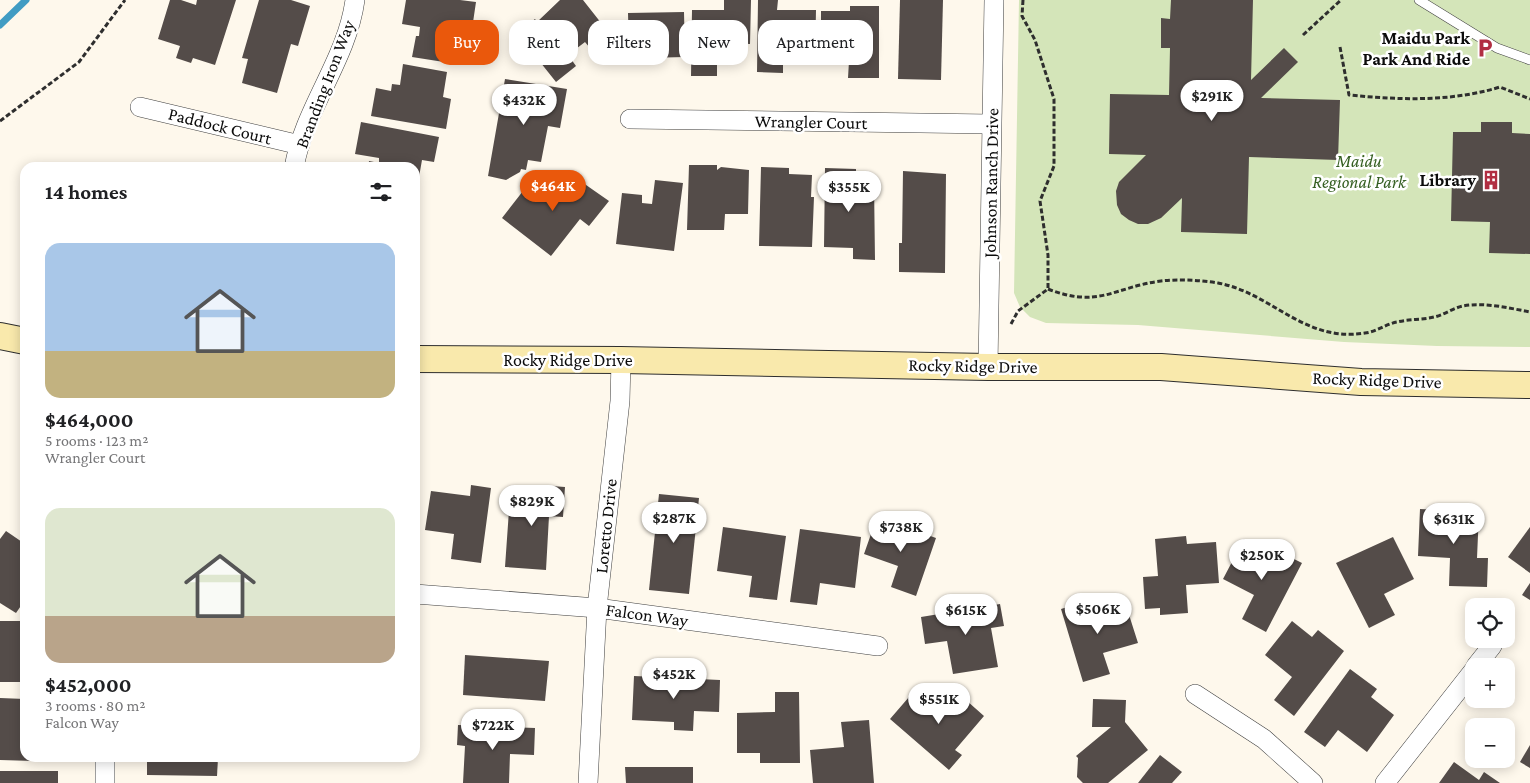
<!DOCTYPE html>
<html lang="en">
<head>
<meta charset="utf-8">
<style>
	body { margin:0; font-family:"Crimson Pro",serif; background:#f6f6f6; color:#202124; height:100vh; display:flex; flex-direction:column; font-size:19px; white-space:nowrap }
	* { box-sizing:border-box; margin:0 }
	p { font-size:16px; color:#757577 }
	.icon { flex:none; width:28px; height:28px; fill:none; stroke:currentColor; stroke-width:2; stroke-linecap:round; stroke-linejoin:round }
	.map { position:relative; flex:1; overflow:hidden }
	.sheet { position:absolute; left:20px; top:162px; width:400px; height:600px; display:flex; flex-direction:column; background:#fff; border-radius:15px; box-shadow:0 2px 12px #0003 }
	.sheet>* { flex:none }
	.hud { position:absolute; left:435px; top:20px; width:475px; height:45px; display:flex; gap:10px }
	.controls { position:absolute; left:1465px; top:598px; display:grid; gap:10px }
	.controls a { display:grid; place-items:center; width:50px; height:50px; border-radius:10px; background:#fff; box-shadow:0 2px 12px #0003; font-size:25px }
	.price { position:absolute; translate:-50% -42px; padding:0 11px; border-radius:18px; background:#fff; color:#222; font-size:16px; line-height:32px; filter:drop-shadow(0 1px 2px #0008) }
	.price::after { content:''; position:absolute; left:50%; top:30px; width:15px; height:11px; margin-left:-8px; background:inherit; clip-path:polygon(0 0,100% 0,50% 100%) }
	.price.current { background:#ea580c; color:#fff }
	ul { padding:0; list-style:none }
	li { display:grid; align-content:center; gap:10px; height:265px; padding:0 25px }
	li span { display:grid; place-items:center; height:155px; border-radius:15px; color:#555 }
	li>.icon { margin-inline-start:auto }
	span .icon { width:90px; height:90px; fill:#fffc; stroke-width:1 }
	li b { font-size:21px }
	h2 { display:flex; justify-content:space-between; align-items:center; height:60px; padding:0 25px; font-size:21px }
	.chip { padding:0 18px; border-radius:15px; background:#fff; box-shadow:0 2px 12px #0003; font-size:18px; line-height:45px }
	.chip.current { background:#ea580c; color:#fff }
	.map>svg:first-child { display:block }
</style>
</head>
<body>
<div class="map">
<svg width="1530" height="783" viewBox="0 0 1530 783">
	<rect width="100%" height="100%" fill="#fef8ec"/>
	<polygon fill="#d4e5b9" points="1019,0 1530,0 1530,347 1437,346 1344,342 1138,325 1046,323 1030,317 1020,307 1014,293"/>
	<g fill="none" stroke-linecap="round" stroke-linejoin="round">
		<polyline stroke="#419cc3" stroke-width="7" points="0,25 26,0"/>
	</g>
	<g fill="#544c49">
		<polygon points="170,0 181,0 196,5 197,0 236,0 215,65 193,58 191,63 176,58 180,46 158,39"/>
		<polygon points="259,0 291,0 310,6 298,46 291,44 277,93 242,83 248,59 242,58"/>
		<polygon points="406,0 460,0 476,2 472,29 469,29 463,65 412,57 416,36 419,36 420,27 402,24"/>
		<polygon points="560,0 583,0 609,33 590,48 585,42 568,55 576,66 556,82 517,33 535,19 537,22"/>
		<polygon points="724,0 751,0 750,44 721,43 720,52 717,52 717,76 691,76 692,10 724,10"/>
		<polygon points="758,0 778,0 777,10 816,10 815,58 788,57 788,50 783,50 783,73 757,72"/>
		<polygon points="900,0 943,0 941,80 898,79"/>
		<polygon points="1171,0 1253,0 1251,80 1284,48 1298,62 1261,98 1340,100 1338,160 1249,157 1247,234 1181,232 1182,198 1161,218 1148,224 1138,224 1129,220 1121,214 1117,205 1116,191 1119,182 1146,155 1109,154 1110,94 1169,95 1170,48 1161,48 1161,18 1170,19"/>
		<polygon points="850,6 879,6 879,78 848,78 849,61 821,61 821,11 850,11"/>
		<polygon points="684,12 685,57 644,58 644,52 629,52 628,13"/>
		<polygon points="403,64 447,72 443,97 451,99 446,129 371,116 376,88 391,91 392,84 400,85"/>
		<polygon points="505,79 567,89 560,128 548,126 541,162 528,160 526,170 521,169 520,172 506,180 488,176"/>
		<polygon points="361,122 439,137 434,162 422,160 416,194 415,168 368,168 369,161 379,163 379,158 355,154"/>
		<polygon points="1481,122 1512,122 1512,133 1530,134 1530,254 1489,253 1490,222 1451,221 1453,132 1481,132"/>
		<polygon points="689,165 717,165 717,170 721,167 749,170 748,214 725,214 724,230 687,230"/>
		<polygon points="761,167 789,168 789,174 812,175 811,197 814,197 812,247 759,246"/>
		<polygon points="825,168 856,169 856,182 874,182 875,260 853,259 853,248 824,247"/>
		<polygon points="903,171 946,174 945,273 899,272 899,243 902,243"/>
		<polygon points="537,173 553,185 551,189 561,197 576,178 609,201 589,226 580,219 551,256 502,218"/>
		<polygon points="655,180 683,183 674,251 616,244 622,193 642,195 642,203 652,204"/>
		<polygon points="471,485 491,488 481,563 451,559 454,534 425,530 431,491 470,496"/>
		<polygon points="537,485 565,487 563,517 549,516 546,570 505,567 510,496 536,497"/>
		<polygon points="659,494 699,498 689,594 649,590"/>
		<polygon points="1420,509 1479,512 1477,558 1488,558 1487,587 1449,586 1450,558 1418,556"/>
		<polygon points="877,517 936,538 916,596 891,587 898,566 864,554"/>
		<polygon points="723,527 786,536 777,600 749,597 752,576 717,571"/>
		<polygon points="1530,527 1530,573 1508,557"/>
		<polygon points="800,529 861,537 855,588 820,583 817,605 790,602"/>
		<polygon points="6,531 25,544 25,600 16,613 0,603 0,539"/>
		<polygon points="1186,536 1187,544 1216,542 1219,583 1186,585 1188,613 1160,615 1160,608 1145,609 1143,577 1158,576 1155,539"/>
		<polygon points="1393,537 1414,579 1384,594 1395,615 1369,628 1336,563"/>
		<polygon points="1244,539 1272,554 1274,549 1302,563 1266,632 1242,619 1254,595 1223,579"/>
		<polygon points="1530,583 1530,600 1522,595"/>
		<polygon points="1124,599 1138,643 1103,653 1110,674 1083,682 1061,609 1090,600 1093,608"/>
		<polygon points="1000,604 1004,626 991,628 998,667 953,674 947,641 925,644 921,617"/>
		<rect x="0" y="621" width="25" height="61"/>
		<polygon points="1292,621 1312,637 1318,630 1344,651 1294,716 1274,700 1292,677 1265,655"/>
		<polygon points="465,655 549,661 545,701 463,695"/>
		<polygon points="1350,669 1377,689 1371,697 1394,715 1367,752 1338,730 1325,747 1304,732"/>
		<polygon points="634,676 720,680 719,712 694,711 693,731 674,730 674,722 632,720"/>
		<polygon points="949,685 984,716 955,750 962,755 949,770 890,719 909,697 926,712"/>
		<polygon points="775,692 799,692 800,763 760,763 760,753 737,753 737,713 775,712"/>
		<polygon points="0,698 25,699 25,758 34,758 34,761 0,760"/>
		<polygon points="1093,699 1126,700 1125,722 1148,750 1108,783 1083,783 1077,777 1078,758 1076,756 1111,727 1092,727"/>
		<polygon points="869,720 874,783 813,783 810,750 844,747 841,722"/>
		<polygon points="458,725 535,728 534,755 510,754 509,783 463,783 465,746 457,745"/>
		<polygon points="1530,745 1530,768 1520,762"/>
		<polygon points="1160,755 1182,772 1172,783 1138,783"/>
		<polygon points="147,758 218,758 217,776 147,775"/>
		<polygon points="1454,762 1479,780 1484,772 1500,783 1439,783"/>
		<polygon points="625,767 693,767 693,783 626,783"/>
		<rect x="0" y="771" width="58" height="12"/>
	</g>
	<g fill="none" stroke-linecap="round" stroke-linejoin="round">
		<defs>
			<polyline id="lane" points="1419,0 1497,48 1530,60"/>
			<g id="street">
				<polyline points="140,107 300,145"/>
				<polyline points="630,119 991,124"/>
				<path d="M294,168C304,108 347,60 355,0"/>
				<polyline points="988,367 994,0"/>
				<polyline points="415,594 597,608 878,646"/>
				<polyline points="1476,666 1492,646"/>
				<polyline points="1195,694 1264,739 1313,783"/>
				<polyline points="105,783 105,758"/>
				<polyline points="588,783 597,608 620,401 621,360"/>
				<polyline points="1385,783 1474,670"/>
			</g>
			<g id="secondary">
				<polyline points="0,336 25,341"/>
				<polyline points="415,359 621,360 988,367 1161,367 1361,382 1530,385"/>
			</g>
		</defs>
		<use href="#lane" stroke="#3f3f3f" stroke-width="10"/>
		<use href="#street" stroke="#3f3f3f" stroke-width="20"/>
		<use href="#secondary" stroke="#2e2e2e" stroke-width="28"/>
		<g stroke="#2e2e2e" stroke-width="3" stroke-dasharray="5 2.5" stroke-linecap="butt">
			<polyline points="1023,0 1022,16 1035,40 1054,99 1054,166 1040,201 1048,255 1048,289"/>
			<polyline points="1303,35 1341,0"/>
			<path d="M1340,47L1349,95C1400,100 1451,102 1500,87L1530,99"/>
			<polyline points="0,121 79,62 125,0"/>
			<path d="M1048,289C1099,309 1114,287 1161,281C1179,279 1199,280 1218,283C1272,293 1304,343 1365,333C1376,332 1386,324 1397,322C1409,319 1422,320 1434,317C1444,315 1453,308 1463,306C1484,302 1509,308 1530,312"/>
			<polyline points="1011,324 1018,311 1048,289"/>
		</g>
		<use href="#lane" stroke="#fff" stroke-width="9"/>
		<use href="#street" stroke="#fff" stroke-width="19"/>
		<use href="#secondary" stroke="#f9e9ac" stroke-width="26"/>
	</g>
	<defs>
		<symbol id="parking-bare" viewBox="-9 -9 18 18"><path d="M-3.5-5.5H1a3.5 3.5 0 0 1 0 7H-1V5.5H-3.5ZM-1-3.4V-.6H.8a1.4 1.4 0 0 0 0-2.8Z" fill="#b12e42" stroke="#fff" stroke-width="2.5" paint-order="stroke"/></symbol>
		<symbol id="building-bare" viewBox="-9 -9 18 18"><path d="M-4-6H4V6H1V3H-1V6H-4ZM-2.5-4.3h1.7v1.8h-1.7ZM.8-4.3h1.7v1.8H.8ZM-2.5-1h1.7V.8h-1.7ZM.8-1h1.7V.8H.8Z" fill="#b12e42" stroke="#fff" stroke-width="2.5" paint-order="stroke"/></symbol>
	</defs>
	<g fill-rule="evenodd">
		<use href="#parking-bare" x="1471" y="34" width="28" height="28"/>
		<use href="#building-bare" x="1477" y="166" width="28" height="28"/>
	</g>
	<g text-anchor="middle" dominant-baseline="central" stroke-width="5" stroke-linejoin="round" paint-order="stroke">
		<g font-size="18" font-weight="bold" fill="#0c0c0c" stroke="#fff" text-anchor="end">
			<text x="1470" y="38">Maidu Park<tspan x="1470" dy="21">Park And Ride</tspan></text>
			<text x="1476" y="180">Library</text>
		</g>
		<g font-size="18" fill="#0c0c0c" stroke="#fff">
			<text transform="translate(325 84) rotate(-69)">Branding Iron Way</text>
			<text transform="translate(811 122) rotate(1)">Wrangler Court</text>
			<text transform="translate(220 126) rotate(14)">Paddock Court</text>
			<text transform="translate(991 183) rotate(-89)">Johnson Ranch Drive</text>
			<text x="568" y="360">Rocky Ridge Drive</text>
			<text transform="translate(973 366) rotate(1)">Rocky Ridge Drive</text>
			<text transform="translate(1377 380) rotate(2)">Rocky Ridge Drive</text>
			<text transform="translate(606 526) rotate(-84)">Loretto Drive</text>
			<text transform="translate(647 615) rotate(8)">Falcon Way</text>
		</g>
		<g font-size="18" font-style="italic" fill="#345e21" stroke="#fff">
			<text x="1359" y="161">Maidu<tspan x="1359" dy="21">Regional Park</tspan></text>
		</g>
	</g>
</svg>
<div class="controls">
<a><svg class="icon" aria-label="locate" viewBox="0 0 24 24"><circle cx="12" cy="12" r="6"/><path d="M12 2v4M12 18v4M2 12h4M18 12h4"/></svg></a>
<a>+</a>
<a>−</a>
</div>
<b class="price" style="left:1212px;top:122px">$291K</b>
<b class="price" style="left:524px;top:126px">$432K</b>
<b class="price current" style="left:553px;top:212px">$464K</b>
<b class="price" style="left:849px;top:213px">$355K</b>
<b class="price" style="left:532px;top:527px">$829K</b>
<b class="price" style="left:674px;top:544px">$287K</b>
<b class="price" style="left:1454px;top:545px">$631K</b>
<b class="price" style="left:901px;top:553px">$738K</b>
<b class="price" style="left:1262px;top:581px">$250K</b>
<b class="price" style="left:1098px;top:635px">$506K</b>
<b class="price" style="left:966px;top:636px">$615K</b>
<b class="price" style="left:674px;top:700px">$452K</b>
<b class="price" style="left:939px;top:725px">$551K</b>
<b class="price" style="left:493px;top:751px">$722K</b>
<div class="hud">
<a class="chip current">Buy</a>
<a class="chip">Rent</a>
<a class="chip">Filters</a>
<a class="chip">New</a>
<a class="chip">Apartment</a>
</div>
<section class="sheet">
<h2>14 homes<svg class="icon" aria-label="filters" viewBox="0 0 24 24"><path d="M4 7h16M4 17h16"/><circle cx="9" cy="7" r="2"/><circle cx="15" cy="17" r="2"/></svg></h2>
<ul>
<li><span style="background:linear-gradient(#a9c7e8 70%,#c2b280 0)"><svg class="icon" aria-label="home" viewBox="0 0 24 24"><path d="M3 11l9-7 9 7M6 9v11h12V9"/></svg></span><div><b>$464,000</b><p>5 rooms · 123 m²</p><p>Wrangler Court</p></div></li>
<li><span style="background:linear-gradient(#dfe7d0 70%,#b9a48a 0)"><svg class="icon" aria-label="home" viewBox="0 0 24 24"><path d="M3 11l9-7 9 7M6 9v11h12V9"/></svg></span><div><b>$452,000</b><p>3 rooms · 80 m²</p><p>Falcon Way</p></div></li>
</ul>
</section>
</div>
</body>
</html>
